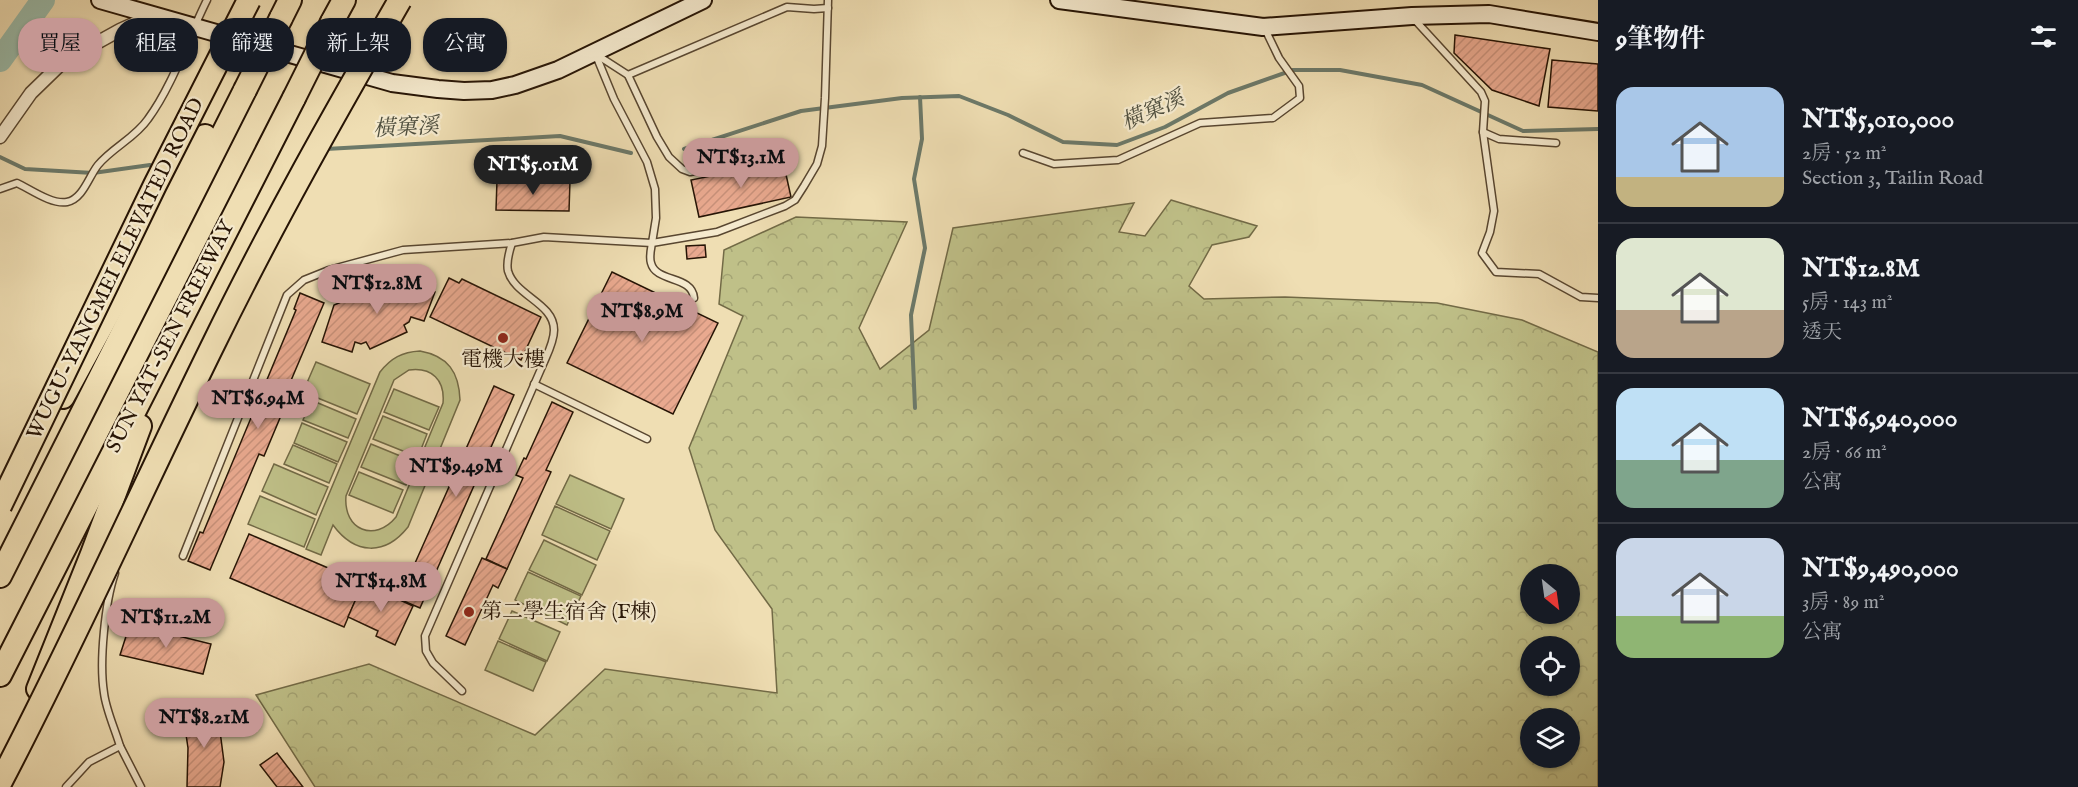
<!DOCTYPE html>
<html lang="zh-TW">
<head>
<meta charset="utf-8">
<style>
	body { margin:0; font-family:"IM FELL English","Noto Serif TC",serif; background:#20242c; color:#f1f3f6; height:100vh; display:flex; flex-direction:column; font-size:22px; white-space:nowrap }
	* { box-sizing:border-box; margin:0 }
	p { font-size:20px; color:#9ea1a6 }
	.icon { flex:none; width:33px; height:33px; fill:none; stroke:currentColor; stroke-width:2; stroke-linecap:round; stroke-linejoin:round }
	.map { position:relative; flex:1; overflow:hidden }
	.drawer { display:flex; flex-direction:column; background:#171b24; width:480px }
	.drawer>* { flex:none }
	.hud { position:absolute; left:18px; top:18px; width:570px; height:54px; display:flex; gap:12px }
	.needle { width:39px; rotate:151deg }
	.tools { position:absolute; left:1520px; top:564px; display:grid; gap:12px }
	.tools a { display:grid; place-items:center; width:60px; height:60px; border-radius:50%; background:#171b24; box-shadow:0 2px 4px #0004; font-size:30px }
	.price { position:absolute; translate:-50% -51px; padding:0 14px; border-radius:21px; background:#c59692; color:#111; font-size:20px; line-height:39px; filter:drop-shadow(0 2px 3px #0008) }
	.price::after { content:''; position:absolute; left:50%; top:36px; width:18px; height:14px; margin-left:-9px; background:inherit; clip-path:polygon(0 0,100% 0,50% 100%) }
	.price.on { background:#222; color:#fff }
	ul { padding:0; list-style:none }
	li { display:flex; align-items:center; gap:18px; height:150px; padding:0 18px }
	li+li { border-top:2px solid #363941 }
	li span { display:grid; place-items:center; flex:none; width:168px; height:120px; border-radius:18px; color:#555 }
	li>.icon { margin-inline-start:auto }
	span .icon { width:72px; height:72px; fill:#fffc; stroke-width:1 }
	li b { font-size:26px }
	h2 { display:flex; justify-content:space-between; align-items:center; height:72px; padding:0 18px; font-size:26px }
	.chip { padding:0 21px; border-radius:24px; background:#171b24; box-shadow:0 2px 4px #0004; font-size:21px; line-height:54px }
	.chip.on { background:#c59692; color:#111 }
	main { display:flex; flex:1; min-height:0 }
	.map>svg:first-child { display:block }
</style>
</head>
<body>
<main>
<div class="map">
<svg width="1598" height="787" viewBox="0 0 1598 787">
	<defs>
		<pattern id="forest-crowns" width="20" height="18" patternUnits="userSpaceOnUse" patternTransform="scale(1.5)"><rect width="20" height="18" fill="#bfc088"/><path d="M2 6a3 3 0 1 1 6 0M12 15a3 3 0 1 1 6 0" fill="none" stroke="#a4a474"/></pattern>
		<pattern id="building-hatch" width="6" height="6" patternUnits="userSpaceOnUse" patternTransform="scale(1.5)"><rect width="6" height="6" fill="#e9a98f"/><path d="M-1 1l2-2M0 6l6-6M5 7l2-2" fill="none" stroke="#c8917a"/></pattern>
	</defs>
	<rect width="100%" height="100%" fill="#efdeb3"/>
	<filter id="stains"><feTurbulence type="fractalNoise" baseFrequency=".00333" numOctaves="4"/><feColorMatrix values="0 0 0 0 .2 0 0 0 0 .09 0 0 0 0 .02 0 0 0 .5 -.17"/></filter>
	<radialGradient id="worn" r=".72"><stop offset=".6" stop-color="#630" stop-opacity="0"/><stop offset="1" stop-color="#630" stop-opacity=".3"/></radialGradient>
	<path fill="url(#forest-crowns)" stroke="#726a46" stroke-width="1.5" fill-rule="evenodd" d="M1171,200L1257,226L1249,237L1212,245L1189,286L1204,299L1285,297L1437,303L1522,320L1598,352V787H315L256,695L369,664L535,735L605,669L777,693L772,609L715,530L689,448L743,316L719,304L724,250L796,217L907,222L859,328L880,369L929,330L953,228L1134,203L1119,232L1145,236ZM1530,574H1569V614H1530ZM1530,646H1569V686H1530ZM1530,718H1569V758H1530Z"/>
	<g fill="#bfc088" stroke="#726a46" stroke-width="1.5" fill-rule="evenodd">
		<path d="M420,351C448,356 459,372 460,400L408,527C385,556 355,555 333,525L321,555L306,549L380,372C391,358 402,352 420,351ZM409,370C432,367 445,380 443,403L396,517C375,543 343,530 346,496L394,380Z"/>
		<polygon points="316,362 370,384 357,414 303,392"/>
		<polygon points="394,389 439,407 429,430 384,412"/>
		<polygon points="311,400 356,419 348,438 303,420"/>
		<polygon points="383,416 427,434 418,457 373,439"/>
		<polygon points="302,423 347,442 338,462 294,443"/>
		<polygon points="371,444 415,462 406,485 361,467"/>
		<polygon points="293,445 337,464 329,483 284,464"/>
		<polygon points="274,464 328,487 316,515 262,491"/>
		<polygon points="359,472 403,490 393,513 349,495"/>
		<polygon points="570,475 624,499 611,529 556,504"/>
		<polygon points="260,496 315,519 304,547 248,524"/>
		<polygon points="555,506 610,531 597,560 542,535"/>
		<polygon points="544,540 596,565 582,595 529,570"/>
		<polygon points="528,572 581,596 567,625 515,600"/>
		<polygon points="512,611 560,632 547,661 499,639"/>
		<polygon points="498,641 546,662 533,691 485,670"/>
	</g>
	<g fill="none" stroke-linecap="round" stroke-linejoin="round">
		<g stroke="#6c7969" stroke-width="4">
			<polyline points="326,149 560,136 631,153"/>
			<polyline points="684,149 801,111 902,98 959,96 1008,115 1063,142 1117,145 1165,127 1228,93 1293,70 1340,70 1422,85 1523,131 1598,129"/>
			<polyline points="0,157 25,169 93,173 150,165"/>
			<polyline points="915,408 911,315 925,248 914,179 922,139 920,97"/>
		</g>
		<polyline stroke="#9abcab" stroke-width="24" points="0,60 43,0"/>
	</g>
	<g fill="url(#building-hatch)" stroke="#261405" stroke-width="1.5">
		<polygon points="1455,35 1550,49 1539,106 1492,90 1454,53"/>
		<polygon points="1552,60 1598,64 1598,111 1548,107"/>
		<polygon points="783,161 791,197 699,217 691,180"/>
		<polygon points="497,180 570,181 569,211 496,210"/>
		<polygon points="705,245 706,257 687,259 686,246"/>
		<polygon points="612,272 718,323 673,414 567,363"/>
		<polygon points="398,278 435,292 424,321 411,317 409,322 404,325 407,332 370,349 366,342 361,344 355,342 352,352 322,342 334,305"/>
		<polygon points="449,278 459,283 462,279 541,317 521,360 430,317"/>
		<polygon points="300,293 324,303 281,404 285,406 264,456 259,454 210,570 188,561 200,532 203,533 296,310 294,309"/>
		<polygon points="494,386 514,395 420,608 399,599"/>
		<polygon points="552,402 573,412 546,470 551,472 507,569 486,559 523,478 516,475 524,458 526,459"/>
		<polygon points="249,534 363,583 344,627 230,578"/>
		<polygon points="482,558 507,569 498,588 493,585 465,645 446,636"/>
		<polygon points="363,583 413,606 395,645 376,636 378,631 348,617"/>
		<polygon points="130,624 211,644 203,674 120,655"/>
		<polygon points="217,708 224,762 220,787 187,787 188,748 183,714"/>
		<polygon points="277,753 303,787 277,787 260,765"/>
	</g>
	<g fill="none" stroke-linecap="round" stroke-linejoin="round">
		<defs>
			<g id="service">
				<polyline points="1414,19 1481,92 1485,101 1483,132 1494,211 1490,232 1482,253 1496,272 1539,274 1581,297 1598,298"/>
				<polyline points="597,55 628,75 657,137 669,157 682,169 690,172 754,158"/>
				<polyline points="628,75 787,7 814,9 828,8"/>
				<polyline points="1483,132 1499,139 1556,143"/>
				<polyline points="1023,153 1054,164 1118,160 1200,123 1273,118 1300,98 1299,86 1279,58 1265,29"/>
				<path d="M0,189L17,183C30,189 52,205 67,202C83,199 89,176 98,165C113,147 135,138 148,119C173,85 188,38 207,0"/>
				<path d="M694,298C692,275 656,283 651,263C649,257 651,249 652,243L717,232L785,206L795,200L804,186L817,164L822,146L825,98L828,0"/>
				<polyline points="534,384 647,439"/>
				<polyline points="183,556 287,295 304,280 329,270 403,250 512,243 544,237 652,243 656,218 655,189 647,162 614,99 595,53"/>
				<path d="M462,691L433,663L426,651L425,636L544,362C548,353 554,341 554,330C554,303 515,296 508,271C506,262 509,252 512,243"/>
				<polyline points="120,746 141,787"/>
				<path d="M66,787L89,762L120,746C115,729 106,710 104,693C99,662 105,602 115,573"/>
			</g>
			<polyline id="minor" points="0,137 31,93 64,61 120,30 153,15"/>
			<g id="secondary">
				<polyline points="100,0 392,83 438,89 464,91 492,90 515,85 558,70 703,0"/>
				<polyline points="1059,0 1263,27 1412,16 1489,14 1598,32"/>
			</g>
			<g id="motorway">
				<polyline points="281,18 290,0"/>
				<polyline points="332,22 344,0"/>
				<polyline points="63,397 205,136"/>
				<polyline points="0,576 245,90"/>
				<polyline points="0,675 294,98"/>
				<polyline points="38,689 92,554 140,426"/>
			</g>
		</defs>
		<use href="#service" stroke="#584630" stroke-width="9"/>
		<use href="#minor" stroke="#584630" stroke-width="15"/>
		<use href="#secondary" stroke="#261405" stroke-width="20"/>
		<use href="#motorway" stroke="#261405" stroke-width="26"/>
		<use href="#service" stroke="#f5eace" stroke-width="6"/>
		<use href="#minor" stroke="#f5eace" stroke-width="12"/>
		<use href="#secondary" stroke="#f5eace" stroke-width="16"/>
		<use href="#motorway" stroke="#efdeb3" stroke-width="22"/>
		<defs>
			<g id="motorway-bridge">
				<polyline points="245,90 281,18"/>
				<polyline points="294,98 332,22"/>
				<polyline points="0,506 155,185 249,0"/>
				<path d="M0,783C76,638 142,489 214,343C271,226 335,113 400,0"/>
			</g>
		</defs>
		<use href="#motorway-bridge" stroke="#261405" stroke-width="26" stroke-linecap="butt"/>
		<use href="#motorway-bridge" stroke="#efdeb3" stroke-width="22"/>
	</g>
	<g fill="#8f2418" stroke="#f5eace" stroke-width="2">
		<circle cx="503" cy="338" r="6"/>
		<circle cx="469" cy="612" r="6"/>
	</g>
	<g text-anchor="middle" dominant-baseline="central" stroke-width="4.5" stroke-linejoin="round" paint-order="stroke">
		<g font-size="21" fill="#261405" stroke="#f5eace">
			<text transform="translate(116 269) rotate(-64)">WUGU-YANGMEI ELEVATED ROAD</text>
			<text transform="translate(171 337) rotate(-63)">SUN YAT-SEN FREEWAY</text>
		</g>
		<g font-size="21" fill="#261405" stroke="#f5eace">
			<text x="503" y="360">電機大樓</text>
			<text x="481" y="612" text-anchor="start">第二學生宿舍 (F棟)</text>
		</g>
		<g font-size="22" font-style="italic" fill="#4f4f3f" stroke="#f5eace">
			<text transform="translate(1153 111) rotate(-24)">橫窠溪</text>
			<text transform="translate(406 128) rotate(-3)">橫窠溪</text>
		</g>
	</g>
	<rect width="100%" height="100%" filter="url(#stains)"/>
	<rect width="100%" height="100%" fill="url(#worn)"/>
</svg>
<div class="tools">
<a><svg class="needle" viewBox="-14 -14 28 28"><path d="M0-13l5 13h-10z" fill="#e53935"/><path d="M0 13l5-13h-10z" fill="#9ea1a6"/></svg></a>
<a><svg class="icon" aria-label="locate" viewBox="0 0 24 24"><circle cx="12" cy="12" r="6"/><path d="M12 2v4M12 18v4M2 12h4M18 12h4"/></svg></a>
<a><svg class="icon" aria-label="layers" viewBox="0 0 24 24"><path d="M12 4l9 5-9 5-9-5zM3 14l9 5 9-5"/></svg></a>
</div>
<b class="price" style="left:741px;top:189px">NT$13.1M</b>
<b class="price on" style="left:533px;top:196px">NT$5.01M</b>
<b class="price" style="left:377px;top:315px">NT$12.8M</b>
<b class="price" style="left:642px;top:343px">NT$8.9M</b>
<b class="price" style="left:258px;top:430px">NT$6.94M</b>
<b class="price" style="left:456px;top:498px">NT$9.49M</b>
<b class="price" style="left:381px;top:613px">NT$14.8M</b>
<b class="price" style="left:166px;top:649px">NT$11.2M</b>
<b class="price" style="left:204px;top:749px">NT$8.21M</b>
<div class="hud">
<a class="chip on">買屋</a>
<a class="chip">租屋</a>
<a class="chip">篩選</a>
<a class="chip">新上架</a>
<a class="chip">公寓</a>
</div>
</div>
<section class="drawer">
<h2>9筆物件<svg class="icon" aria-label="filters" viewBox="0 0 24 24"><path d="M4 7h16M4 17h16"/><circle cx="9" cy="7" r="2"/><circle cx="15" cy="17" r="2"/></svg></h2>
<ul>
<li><span style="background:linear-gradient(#a9c7e8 75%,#c2b280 0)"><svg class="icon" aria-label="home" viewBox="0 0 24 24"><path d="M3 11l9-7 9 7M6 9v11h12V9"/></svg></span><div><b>NT$5,010,000</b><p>2房 · 52 m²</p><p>Section 3, Tailin Road</p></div></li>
<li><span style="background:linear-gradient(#dfe7d0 60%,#b9a48a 0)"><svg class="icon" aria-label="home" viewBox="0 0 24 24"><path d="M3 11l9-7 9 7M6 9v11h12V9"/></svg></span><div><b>NT$12.8M</b><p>5房 · 143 m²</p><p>透天</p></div></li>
<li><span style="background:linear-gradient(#bfe0f5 60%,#7fa58c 0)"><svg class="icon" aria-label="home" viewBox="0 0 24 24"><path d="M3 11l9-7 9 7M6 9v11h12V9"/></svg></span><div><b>NT$6,940,000</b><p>2房 · 66 m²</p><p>公寓</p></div></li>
<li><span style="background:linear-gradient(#c9d6e8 65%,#8fb573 0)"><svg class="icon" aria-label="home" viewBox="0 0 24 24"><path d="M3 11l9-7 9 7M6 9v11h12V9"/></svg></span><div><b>NT$9,490,000</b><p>3房 · 89 m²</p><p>公寓</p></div></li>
</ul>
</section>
</main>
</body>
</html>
